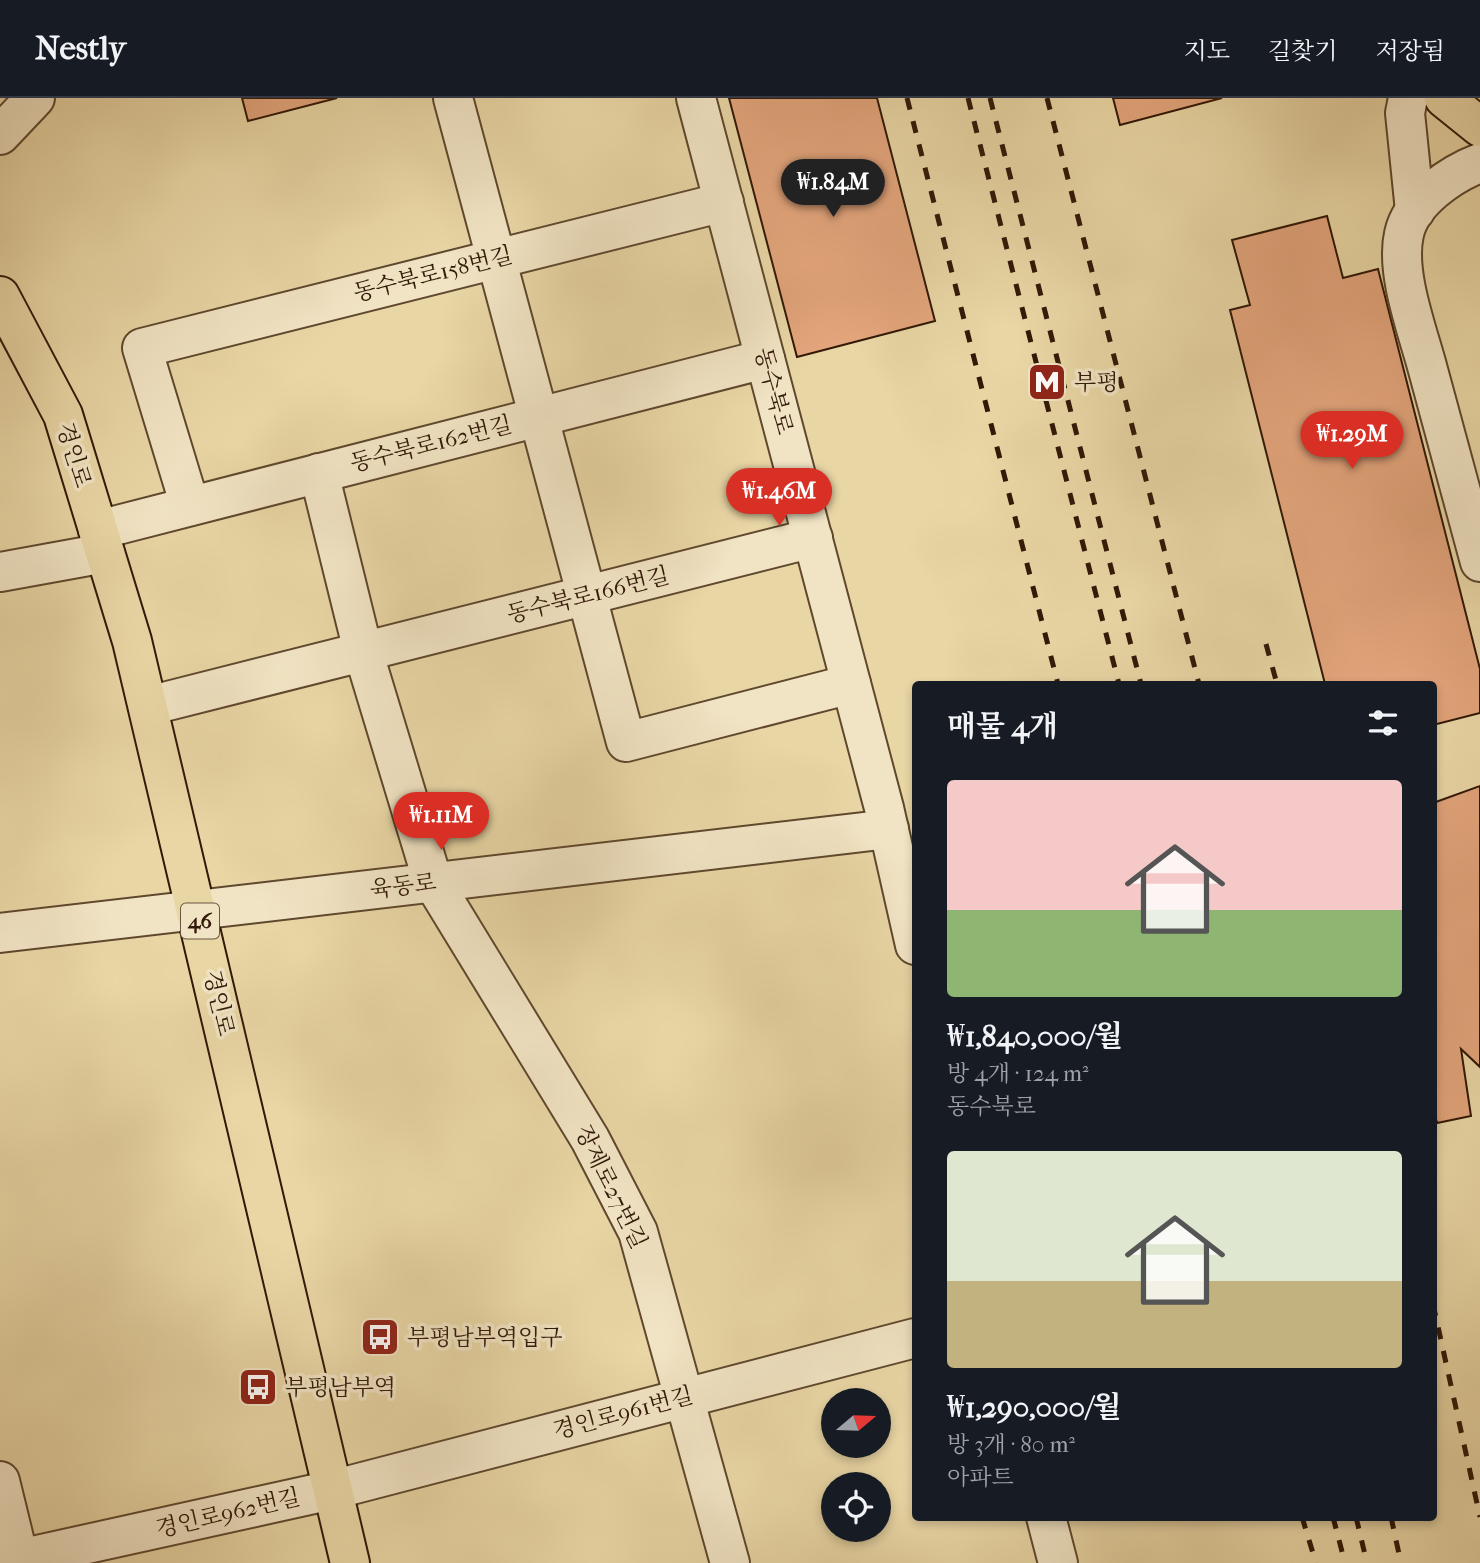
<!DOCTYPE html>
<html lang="ko">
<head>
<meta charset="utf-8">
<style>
	body { margin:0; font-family:"IM FELL French Canon","Noto Serif KR",serif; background:#20242c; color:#f1f3f6; height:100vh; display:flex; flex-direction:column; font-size:26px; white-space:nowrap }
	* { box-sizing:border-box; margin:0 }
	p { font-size:23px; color:#9ea1a6 }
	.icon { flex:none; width:38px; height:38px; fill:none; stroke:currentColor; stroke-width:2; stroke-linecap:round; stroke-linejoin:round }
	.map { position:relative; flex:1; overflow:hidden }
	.side { position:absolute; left:912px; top:583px; width:525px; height:840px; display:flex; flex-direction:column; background:#171b24; border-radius:7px; box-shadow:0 4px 10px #0003 }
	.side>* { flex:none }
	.needle { width:46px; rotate:71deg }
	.fabs { position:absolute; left:821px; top:1290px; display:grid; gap:14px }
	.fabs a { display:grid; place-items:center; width:70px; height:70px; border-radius:50%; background:#171b24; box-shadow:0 4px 10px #0003; font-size:35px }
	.price { position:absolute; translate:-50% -60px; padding:0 16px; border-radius:24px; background:#d93025; color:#fff; font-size:23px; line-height:46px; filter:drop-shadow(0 2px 4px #0008) }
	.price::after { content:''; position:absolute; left:50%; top:42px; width:21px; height:16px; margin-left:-10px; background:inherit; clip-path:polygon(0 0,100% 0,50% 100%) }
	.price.active { background:#222; color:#fff }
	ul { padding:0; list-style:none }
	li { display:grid; align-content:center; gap:14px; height:371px; padding:0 35px }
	li span { display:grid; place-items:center; height:217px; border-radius:7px; color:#555 }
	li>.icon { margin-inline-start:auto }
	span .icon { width:126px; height:126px; fill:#fffc; stroke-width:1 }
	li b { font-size:30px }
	h2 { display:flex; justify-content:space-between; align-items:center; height:84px; padding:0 35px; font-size:30px }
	header { display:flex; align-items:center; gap:42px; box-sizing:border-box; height:98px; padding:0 35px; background:#171b24; border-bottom:2px solid #363941 }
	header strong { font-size:33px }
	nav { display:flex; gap:38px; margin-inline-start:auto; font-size:24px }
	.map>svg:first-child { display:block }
</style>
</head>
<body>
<header>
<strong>Nestly</strong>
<nav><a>지도</a><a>길찾기</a><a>저장됨</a></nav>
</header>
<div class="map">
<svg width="1480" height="1465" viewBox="0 0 1480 1465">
	<rect width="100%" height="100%" fill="#e9d6a5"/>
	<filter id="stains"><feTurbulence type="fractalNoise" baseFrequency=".00286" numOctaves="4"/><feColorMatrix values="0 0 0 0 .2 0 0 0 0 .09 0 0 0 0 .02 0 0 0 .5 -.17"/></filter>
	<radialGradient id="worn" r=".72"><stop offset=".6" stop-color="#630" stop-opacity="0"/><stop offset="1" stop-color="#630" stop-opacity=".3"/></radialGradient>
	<g fill="#e3a57c" stroke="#311807" stroke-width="2">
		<polygon points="242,0 337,0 248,23"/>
		<polygon points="729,0 877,0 935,223 797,259"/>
		<polygon points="1113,0 1222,0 1120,27"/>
		<polygon points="1327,118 1343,180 1378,171 1480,571 1480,615 1433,627 1433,586 1325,586 1230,212 1250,207 1232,142"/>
		<polygon points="1480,688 1480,969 1461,951 1471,1018 1437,1025 1433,1009 1433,705"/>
	</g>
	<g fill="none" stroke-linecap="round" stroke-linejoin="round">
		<defs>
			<g id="minor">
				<polyline points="453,0 626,644 851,586"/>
				<polyline points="696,0 884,710 915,847"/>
				<polyline points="1408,0 1405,15 1415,113"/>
				<polyline points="0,37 35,0"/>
				<path d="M1480,65C1451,76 1411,103 1404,136C1395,175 1418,234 1428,272C1445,336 1463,400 1480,464"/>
				<polyline points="319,375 363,553 433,784 590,1041 638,1134 730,1465"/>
				<polyline points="190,408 142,250 724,104"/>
				<polyline points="98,432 765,261"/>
				<polyline points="0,474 105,455"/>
				<polyline points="148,608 813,440"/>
				<polyline points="0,835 889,731"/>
				<polyline points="0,1383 20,1465"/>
				<polyline points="1046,1419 1058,1465"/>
				<polyline points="1,1465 332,1392 915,1240"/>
			</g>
			<g id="major">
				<polyline points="1444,0 1480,29"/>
				<polyline points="0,198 63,317 132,543 350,1465"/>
			</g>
		</defs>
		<use href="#minor" stroke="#5f482e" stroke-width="42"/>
		<use href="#major" stroke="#311807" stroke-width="42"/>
		<use href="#minor" stroke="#f1e4c4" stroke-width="38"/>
		<use href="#major" stroke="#e9d6a5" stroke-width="38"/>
		<g stroke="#311807" stroke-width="5" stroke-dasharray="12 12" stroke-linecap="butt">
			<polyline points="907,0 1058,586"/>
			<polyline points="968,0 1119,586"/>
			<polyline points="990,0 1141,586"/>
			<polyline points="1047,0 1199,586"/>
			<polyline points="1266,546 1277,586"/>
			<polyline points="1433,1206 1480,1419"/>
			<polyline points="1302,1419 1316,1465"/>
			<polyline points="1333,1419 1345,1465"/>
			<polyline points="1356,1419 1367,1465"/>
			<polyline points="1391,1419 1401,1465"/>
		</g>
	</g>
	<defs>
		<symbol id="metro-square" viewBox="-11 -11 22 22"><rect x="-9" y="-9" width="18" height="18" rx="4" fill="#8f2418" stroke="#f1e4c4"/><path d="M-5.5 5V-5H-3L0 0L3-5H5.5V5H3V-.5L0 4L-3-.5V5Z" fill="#fff"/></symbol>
		<symbol id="bus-square" viewBox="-11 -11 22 22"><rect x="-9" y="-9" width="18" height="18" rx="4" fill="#8f2418" stroke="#f1e4c4"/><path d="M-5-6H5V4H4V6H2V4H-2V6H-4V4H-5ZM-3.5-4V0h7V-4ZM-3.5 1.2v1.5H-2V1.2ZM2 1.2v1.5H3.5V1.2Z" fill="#fff"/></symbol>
	</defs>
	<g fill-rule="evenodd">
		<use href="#metro-square" x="1025" y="262" width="44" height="44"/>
		<use href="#bus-square" x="358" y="1217" width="44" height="44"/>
		<use href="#bus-square" x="236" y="1267" width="44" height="44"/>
	</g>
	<g text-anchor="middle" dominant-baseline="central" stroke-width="7" stroke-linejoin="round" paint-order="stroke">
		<rect fill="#f1e4c4" stroke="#6b5540" stroke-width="2" x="181" y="805.5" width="38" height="35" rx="5"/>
		<g font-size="21" font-weight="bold" fill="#311807">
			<text x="200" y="823">46</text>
		</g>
		<g font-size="23" fill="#311807" stroke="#f1e4c4">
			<text transform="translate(433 176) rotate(-14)">동수북로158번길</text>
			<text transform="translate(774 293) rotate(75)">동수북로</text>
			<text transform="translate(431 346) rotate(-14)">동수북로162번길</text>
			<text transform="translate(74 357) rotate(73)">경인로</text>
			<text transform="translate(588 497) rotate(-14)">동수북로166번길</text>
			<text transform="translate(403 788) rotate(-7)">육동로</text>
			<text transform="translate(219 905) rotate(77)">경인로</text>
			<text transform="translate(611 1089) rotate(64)">장제로27번길</text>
			<text transform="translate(623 1315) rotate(-15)">경인로961번길</text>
			<text transform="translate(228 1415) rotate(-13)">경인로962번길</text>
		</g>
		<g font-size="23" fill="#311807" stroke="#f1e4c4" text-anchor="start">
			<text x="1074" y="284">부평</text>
			<text x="407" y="1239">부평남부역입구</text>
			<text x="285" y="1289">부평남부역</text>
		</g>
	</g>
	<rect width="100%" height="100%" filter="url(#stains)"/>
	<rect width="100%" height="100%" fill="url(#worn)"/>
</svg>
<div class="fabs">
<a><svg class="needle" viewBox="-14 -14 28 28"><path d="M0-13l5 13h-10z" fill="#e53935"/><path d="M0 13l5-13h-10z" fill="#9ea1a6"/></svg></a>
<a><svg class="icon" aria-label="locate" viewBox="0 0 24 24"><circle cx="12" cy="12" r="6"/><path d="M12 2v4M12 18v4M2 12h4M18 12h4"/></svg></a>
</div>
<b class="price active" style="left:833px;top:121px">₩1.84M</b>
<b class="price" style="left:1352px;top:373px">₩1.29M</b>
<b class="price" style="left:779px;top:430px">₩1.46M</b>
<b class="price" style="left:441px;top:754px">₩1.11M</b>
<section class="side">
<h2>매물 4개<svg class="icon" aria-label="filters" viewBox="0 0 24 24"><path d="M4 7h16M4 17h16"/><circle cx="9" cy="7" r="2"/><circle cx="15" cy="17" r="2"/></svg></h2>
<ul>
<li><span style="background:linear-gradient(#f6c9c9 60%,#8fb573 0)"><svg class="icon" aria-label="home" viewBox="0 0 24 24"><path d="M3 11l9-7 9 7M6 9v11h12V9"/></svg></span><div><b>₩1,840,000/월</b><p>방 4개 · 124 m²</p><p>동수북로</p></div></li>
<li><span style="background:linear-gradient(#dfe7d0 60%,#c2b280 0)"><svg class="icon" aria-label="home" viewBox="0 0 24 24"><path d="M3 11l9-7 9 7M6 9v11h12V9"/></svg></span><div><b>₩1,290,000/월</b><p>방 3개 · 80 m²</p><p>아파트</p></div></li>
</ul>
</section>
</div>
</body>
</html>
